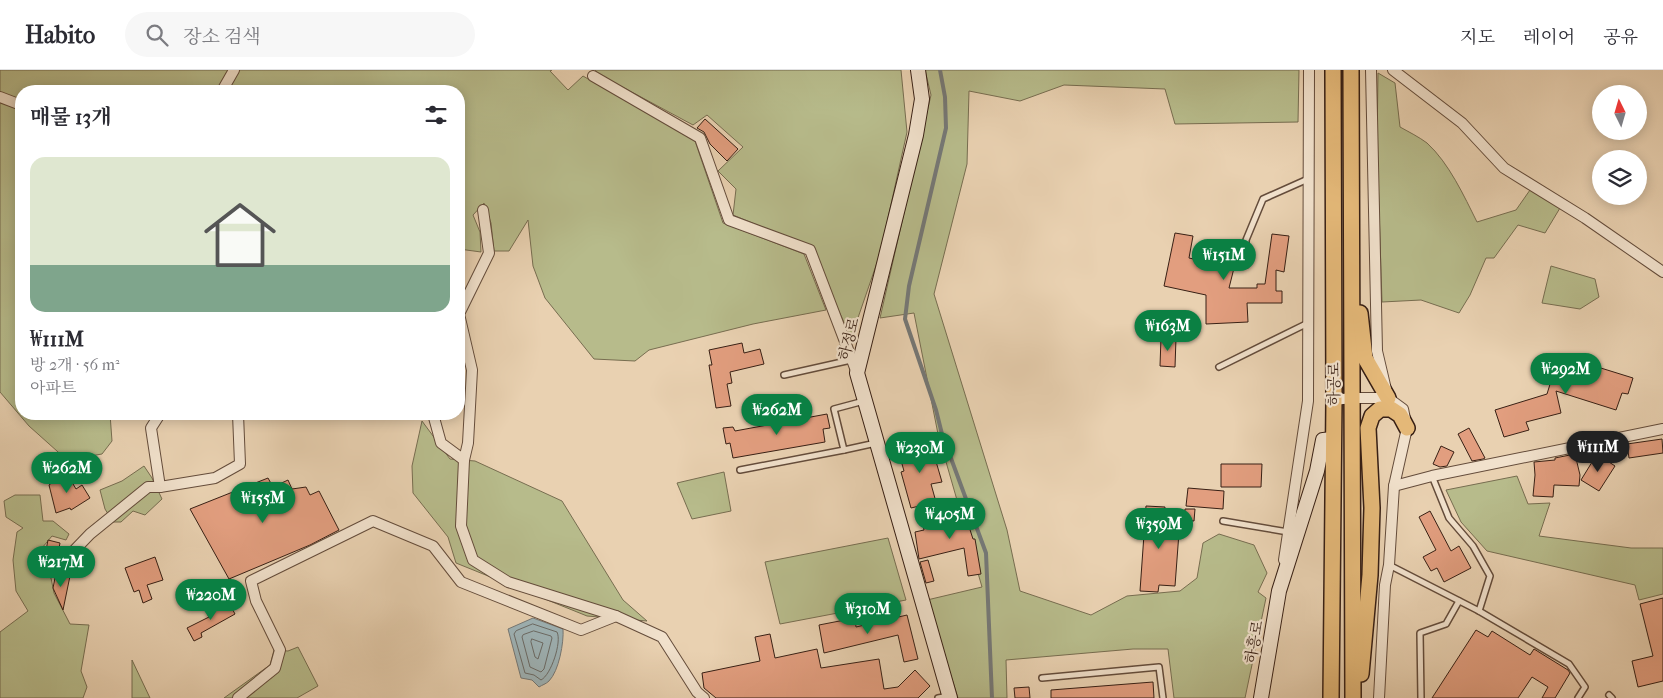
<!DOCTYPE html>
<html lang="ko">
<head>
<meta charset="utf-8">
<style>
	body { margin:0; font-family:"IM FELL French Canon","Noto Serif KR",serif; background:#f7f7f7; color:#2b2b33; height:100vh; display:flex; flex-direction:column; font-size:19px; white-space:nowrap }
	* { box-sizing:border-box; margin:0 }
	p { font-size:16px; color:#7c7c81 }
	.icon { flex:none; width:28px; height:28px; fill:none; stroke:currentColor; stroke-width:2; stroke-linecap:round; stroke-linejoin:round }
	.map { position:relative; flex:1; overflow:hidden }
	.side { position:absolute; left:15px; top:15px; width:450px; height:335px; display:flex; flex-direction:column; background:#fff; border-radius:20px; box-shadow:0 2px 12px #0003 }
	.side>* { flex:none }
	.needle { width:32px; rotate:355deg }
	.buttons { position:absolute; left:1592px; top:15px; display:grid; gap:10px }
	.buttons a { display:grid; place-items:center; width:55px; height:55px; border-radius:50%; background:#fff; box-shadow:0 2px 12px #0003; font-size:25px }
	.price { position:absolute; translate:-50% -42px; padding:0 11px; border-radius:18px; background:#0b8043; color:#fff; font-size:16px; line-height:32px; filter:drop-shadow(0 1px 2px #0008) }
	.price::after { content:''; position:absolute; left:50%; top:30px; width:15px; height:11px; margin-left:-8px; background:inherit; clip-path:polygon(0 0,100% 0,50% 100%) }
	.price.current { background:#222; color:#fff }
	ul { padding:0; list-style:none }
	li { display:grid; align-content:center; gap:10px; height:265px; padding:0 15px }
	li+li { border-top:1px solid #e1e1e2 }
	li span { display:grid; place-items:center; height:155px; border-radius:15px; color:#555 }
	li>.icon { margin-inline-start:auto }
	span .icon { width:90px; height:90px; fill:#fffc; stroke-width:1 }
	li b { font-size:21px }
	h2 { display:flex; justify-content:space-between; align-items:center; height:60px; padding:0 15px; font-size:21px }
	header { display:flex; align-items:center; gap:30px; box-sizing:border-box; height:70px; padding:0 25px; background:#fff; border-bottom:1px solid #e1e1e2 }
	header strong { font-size:24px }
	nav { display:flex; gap:28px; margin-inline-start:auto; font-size:18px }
	.search { width:350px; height:45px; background:#f7f7f7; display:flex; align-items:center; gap:12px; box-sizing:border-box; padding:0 18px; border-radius:28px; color:#7c7c81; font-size:19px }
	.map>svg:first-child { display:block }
</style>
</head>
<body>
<header>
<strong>Habito</strong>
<div class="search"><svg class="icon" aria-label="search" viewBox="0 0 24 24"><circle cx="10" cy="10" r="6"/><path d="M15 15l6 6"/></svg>장소 검색</div>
<nav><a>지도</a><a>레이어</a><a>공유</a></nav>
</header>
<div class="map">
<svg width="1663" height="628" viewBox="0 0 1663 628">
	<rect width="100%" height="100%" fill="#e9d1b1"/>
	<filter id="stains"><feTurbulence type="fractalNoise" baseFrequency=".004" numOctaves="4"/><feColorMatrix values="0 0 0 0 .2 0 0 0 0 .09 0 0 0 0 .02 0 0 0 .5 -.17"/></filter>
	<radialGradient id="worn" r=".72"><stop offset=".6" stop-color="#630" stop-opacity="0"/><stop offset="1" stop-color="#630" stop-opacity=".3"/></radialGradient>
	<g fill="#b7bb8b" stroke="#776d50">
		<polygon points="0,0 552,0 550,1 568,20 583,6 695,71 723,153 804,184 826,240 753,254 649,280 635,291 594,289 545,228 533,196 528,150 509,181 494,181 491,153 484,133 473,145 480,162 481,182 459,179 459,21 21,21 21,344 110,344 112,371 102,384 67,390 29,356 0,322"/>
		<polygon points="595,0 901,0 907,62 880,184 851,268 810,177 733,145 736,119 718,101 743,77 707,45 693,55 600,5"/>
		<polygon points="925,0 1299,0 1298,52 1175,54 1165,19 1064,15 1020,31 969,21 967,94 934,224 1007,460 1020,521 1091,545 1127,526 1180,521 1197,508 1203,473 1219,464 1254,475 1267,503 1258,522 1266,528 1245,628 1174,628 1168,579 1133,579 1006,590 1007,628 958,628 927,530 982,517 938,364 914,243 880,248 931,25"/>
		<path d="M1378,3L1395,13L1400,57C1409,62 1419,67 1427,73C1449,93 1464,126 1477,152L1516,140L1530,120L1560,138L1545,163L1518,155L1494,188H1486L1470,225L1459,243L1421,230L1382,232L1377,75Z"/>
		<polygon points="1551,196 1595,209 1599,227 1580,239 1542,233"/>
		<polygon points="422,351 450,389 475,391 562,431 623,530 647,551 587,546 456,493 448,467 413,423 412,396"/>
		<polygon points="144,396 152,408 162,429 145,445 133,441 121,452 113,452 105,439 100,420 122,411"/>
		<polygon points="724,402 731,441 692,449 677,413"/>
		<polygon points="1517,406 1528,434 1550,433 1539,466 1631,478 1663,478 1663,524 1639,530 1635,515 1487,481 1461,452 1446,420"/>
		<polygon points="15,425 40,425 43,451 53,451 69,464 66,470 52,466 42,478 39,503 51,508 54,523 70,554 89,555 81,601 87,617 83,628 0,628 0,562 28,541 16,521 13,490 17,462 23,458 6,447 4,431"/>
		<polygon points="888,468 906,530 780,554 765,492"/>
		<polygon points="298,577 318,616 297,628 224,628 270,595 274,580 288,581"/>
		<polygon points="132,590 150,628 132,628"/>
	</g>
	<path fill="#9eb4b8" stroke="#757876" d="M533,548L563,559C564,572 559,601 549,611C546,614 542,615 539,617L532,610L521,608L508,559Z"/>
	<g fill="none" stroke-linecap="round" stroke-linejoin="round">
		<g stroke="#6a6a66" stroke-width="1">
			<path d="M533,554L557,562C562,572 551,605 541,610L534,605L525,603L514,564L516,561Z"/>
			<polygon points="534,561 551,566 552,568 544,599 541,602 530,597 522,567 523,565"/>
			<polygon points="532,569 543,573 538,589 535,587 531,572"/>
		</g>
		<polyline stroke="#757876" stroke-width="4" points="940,0 945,27 946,58 909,216 905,249 936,340 942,364 986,483 992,628"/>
	</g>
	<g fill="#e29e7f" stroke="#371f14">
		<polygon points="705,49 738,79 727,91 710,74 704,62 697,58"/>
		<polygon points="1175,163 1193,166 1189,188 1234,198 1229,218 1257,218 1257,214 1265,214 1272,164 1289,166 1284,202 1276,200 1276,221 1282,221 1282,233 1247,233 1248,252 1206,254 1206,225 1164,216"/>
		<polygon points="1161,268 1176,268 1175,297 1160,296"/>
		<polygon points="742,273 744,283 760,279 764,294 730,302 732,313 727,314 731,336 716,338 709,295 712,295 709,280"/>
		<polygon points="1575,290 1633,308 1628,324 1622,323 1616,340 1556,321 1561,343 1526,352 1529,360 1504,367 1495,340 1547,324 1555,298"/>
		<polygon points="827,344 830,358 823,359 825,372 733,388 730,373 726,374 723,358 733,357 735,361"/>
		<polygon points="1469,358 1485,388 1483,389 1472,391 1458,364"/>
		<polygon points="1662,369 1663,383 1629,388 1627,374"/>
		<polygon points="930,371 942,412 931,414 936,432 911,438 901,402 904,401 898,380"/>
		<polygon points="1441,376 1454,382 1447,396 1440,397 1433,394"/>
		<polygon points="1575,384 1580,405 1579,416 1554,415 1553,427 1533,426 1535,405 1534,392 1555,390 1555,388"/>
		<polygon points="1597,384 1615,396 1599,421 1581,410"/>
		<polygon points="1221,394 1262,394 1261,417 1221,417"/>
		<polygon points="66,402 76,419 82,415 90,428 71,440 70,438 56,443 49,415"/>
		<polygon points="268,408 273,417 288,410 292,419 306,417 310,425 319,421 339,460 310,475 229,509 190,439"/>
		<polygon points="1188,418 1224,421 1223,439 1186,436"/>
		<polygon points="962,435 973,469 975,469 981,504 968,506 964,478 919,489 915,462 924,460 923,455 954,447 952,438"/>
		<polygon points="1146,436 1165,437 1164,448 1180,449 1175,516 1159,515 1158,522 1140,521"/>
		<polygon points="1185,439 1195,439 1194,451 1184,450"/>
		<polygon points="1430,441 1451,481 1459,476 1471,498 1444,512 1437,498 1431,501 1423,487 1436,480 1419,447"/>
		<polygon points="48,470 60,473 54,503 42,501"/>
		<polygon points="155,487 163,510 147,515 152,529 143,533 139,520 134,522 125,498"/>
		<polygon points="928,490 934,511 926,513 920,492"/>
		<polygon points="56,503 70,506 63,540 53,518"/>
		<polygon points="1663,528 1663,611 1638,617 1632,591 1653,586 1640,534"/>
		<polygon points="229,533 235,544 201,563 202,567 194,571 187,558 209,547 208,545"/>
		<polygon points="907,545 918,589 904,592 898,565 824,583 819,555 855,548 856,557"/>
		<polygon points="1476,560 1488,567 1492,561 1530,585 1534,579 1568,600 1570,603 1555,628 1542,628 1548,617 1532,607 1518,628 1432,628"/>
		<polygon points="770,564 775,588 817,579 821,598 879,589 884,619 898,617 915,600 930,616 918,628 716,628 704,618 702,603 760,591 755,567"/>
		<polygon points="1153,612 1154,628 1051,628 1051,620"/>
		<polygon points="1029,617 1030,628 1015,628 1014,618"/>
	</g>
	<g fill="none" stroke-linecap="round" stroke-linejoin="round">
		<defs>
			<g id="lane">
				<polyline points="1246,195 1246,170 1263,129 1308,109"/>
				<polyline points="1219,297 1308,253"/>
				<polyline points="784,305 851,290"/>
				<polyline points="844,380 876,373"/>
				<polyline points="740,400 844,380 834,339 864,331"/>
				<polyline points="1432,406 1449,448 1473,476 1490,506 1479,541"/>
				<polyline points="1223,451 1288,462"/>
				<polyline points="1389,495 1479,541 1569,594 1585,617 1578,628"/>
				<polyline points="1042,608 1159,597 1163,628"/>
				<polyline points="1609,625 1612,628"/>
				<polyline points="938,628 949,626"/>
				<polyline points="1421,628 1420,563 1446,554 1459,531"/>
			</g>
			<g id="street">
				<polyline points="1371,0 1377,281 1388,328 1403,339 1407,358 1394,416 1389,495 1385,515 1379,628"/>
				<polyline points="1393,0 1462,53 1504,98 1585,148 1663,202"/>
				<polyline points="593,6 700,68 729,150 810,180 857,303"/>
				<polyline points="222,21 234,0"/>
				<polyline points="0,27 21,35"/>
				<polyline points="483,140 489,183 459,244 472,300 468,373 464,390 461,456 473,490 508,512 616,546 662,567 697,622 704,628"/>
				<polyline points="1334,330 1352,328 1388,328"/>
				<polyline points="433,344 441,373 464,390"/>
				<polyline points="1394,416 1432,406 1663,359"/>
				<polyline points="160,417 151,358 160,344 165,344"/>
				<polyline points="65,490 90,464 148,417 160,417 215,408 240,394 238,344"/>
				<polyline points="1284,490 1308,331 1309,0"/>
				<polyline points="238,628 275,598 280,580 256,531 251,511 373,451 433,476 461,512 581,560 616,546"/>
			</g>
			<g id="secondary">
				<polyline points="918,0 922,29 916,65 857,303 950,628"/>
				<polyline points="1261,628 1279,521 1317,401 1323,370 1333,369"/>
			</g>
			<g id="primary">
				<polyline points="1351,0 1353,628"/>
				<polyline points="1360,243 1365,288 1388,328"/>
				<polyline points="1361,604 1370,505 1372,438 1368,358 1372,346 1380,339 1391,339 1400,345 1407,358"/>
				<polyline points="1331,628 1334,330 1333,0"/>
			</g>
		</defs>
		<use href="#lane" stroke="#644c3b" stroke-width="8"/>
		<use href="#street" stroke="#644c3b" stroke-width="12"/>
		<use href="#secondary" stroke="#371f14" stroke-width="16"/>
		<use href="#primary" stroke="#371f14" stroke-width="18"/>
		<use href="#lane" stroke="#f1e1cc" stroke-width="5"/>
		<use href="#street" stroke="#f1e1cc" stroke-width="10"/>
		<use href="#secondary" stroke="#f1e1cc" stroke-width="14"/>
		<use href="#primary" stroke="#e4b878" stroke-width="15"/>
	</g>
	<g text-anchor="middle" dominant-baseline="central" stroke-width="4.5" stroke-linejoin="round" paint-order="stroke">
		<g font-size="15" fill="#371f14" stroke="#f1e1cc">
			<text transform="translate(849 269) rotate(-76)">하정로</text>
			<text transform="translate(1334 314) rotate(-90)">하공로</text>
			<text transform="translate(1254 572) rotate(-80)">하흥로</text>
		</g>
	</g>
	<rect width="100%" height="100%" filter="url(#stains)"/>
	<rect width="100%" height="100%" fill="url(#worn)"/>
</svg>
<div class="buttons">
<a><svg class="needle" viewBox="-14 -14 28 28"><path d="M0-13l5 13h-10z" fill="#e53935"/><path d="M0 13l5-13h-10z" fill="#7c7c81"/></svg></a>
<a><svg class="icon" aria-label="layers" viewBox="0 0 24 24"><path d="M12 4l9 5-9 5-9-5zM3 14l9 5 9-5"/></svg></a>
</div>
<b class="price" style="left:1224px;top:211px">₩151M</b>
<b class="price" style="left:1168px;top:282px">₩163M</b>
<b class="price" style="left:1566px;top:325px">₩292M</b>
<b class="price" style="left:777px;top:366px">₩262M</b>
<b class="price current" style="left:1598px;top:403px">₩111M</b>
<b class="price" style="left:920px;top:404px">₩230M</b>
<b class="price" style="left:67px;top:424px">₩262M</b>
<b class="price" style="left:263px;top:454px">₩155M</b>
<b class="price" style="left:950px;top:470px">₩405M</b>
<b class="price" style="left:1159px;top:480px">₩359M</b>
<b class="price" style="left:61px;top:518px">₩217M</b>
<b class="price" style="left:211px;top:551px">₩220M</b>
<b class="price" style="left:868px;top:565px">₩310M</b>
<section class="side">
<h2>매물 13개<svg class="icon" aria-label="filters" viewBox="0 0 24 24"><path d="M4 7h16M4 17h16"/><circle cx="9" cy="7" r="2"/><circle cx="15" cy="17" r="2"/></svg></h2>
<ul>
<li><span style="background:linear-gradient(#dfe7d0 70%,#7fa58c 0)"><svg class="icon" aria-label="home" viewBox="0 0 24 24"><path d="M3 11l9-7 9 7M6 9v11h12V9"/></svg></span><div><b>₩111M</b><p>방 2개 · 56 m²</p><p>아파트</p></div></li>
</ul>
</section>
</div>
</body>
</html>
